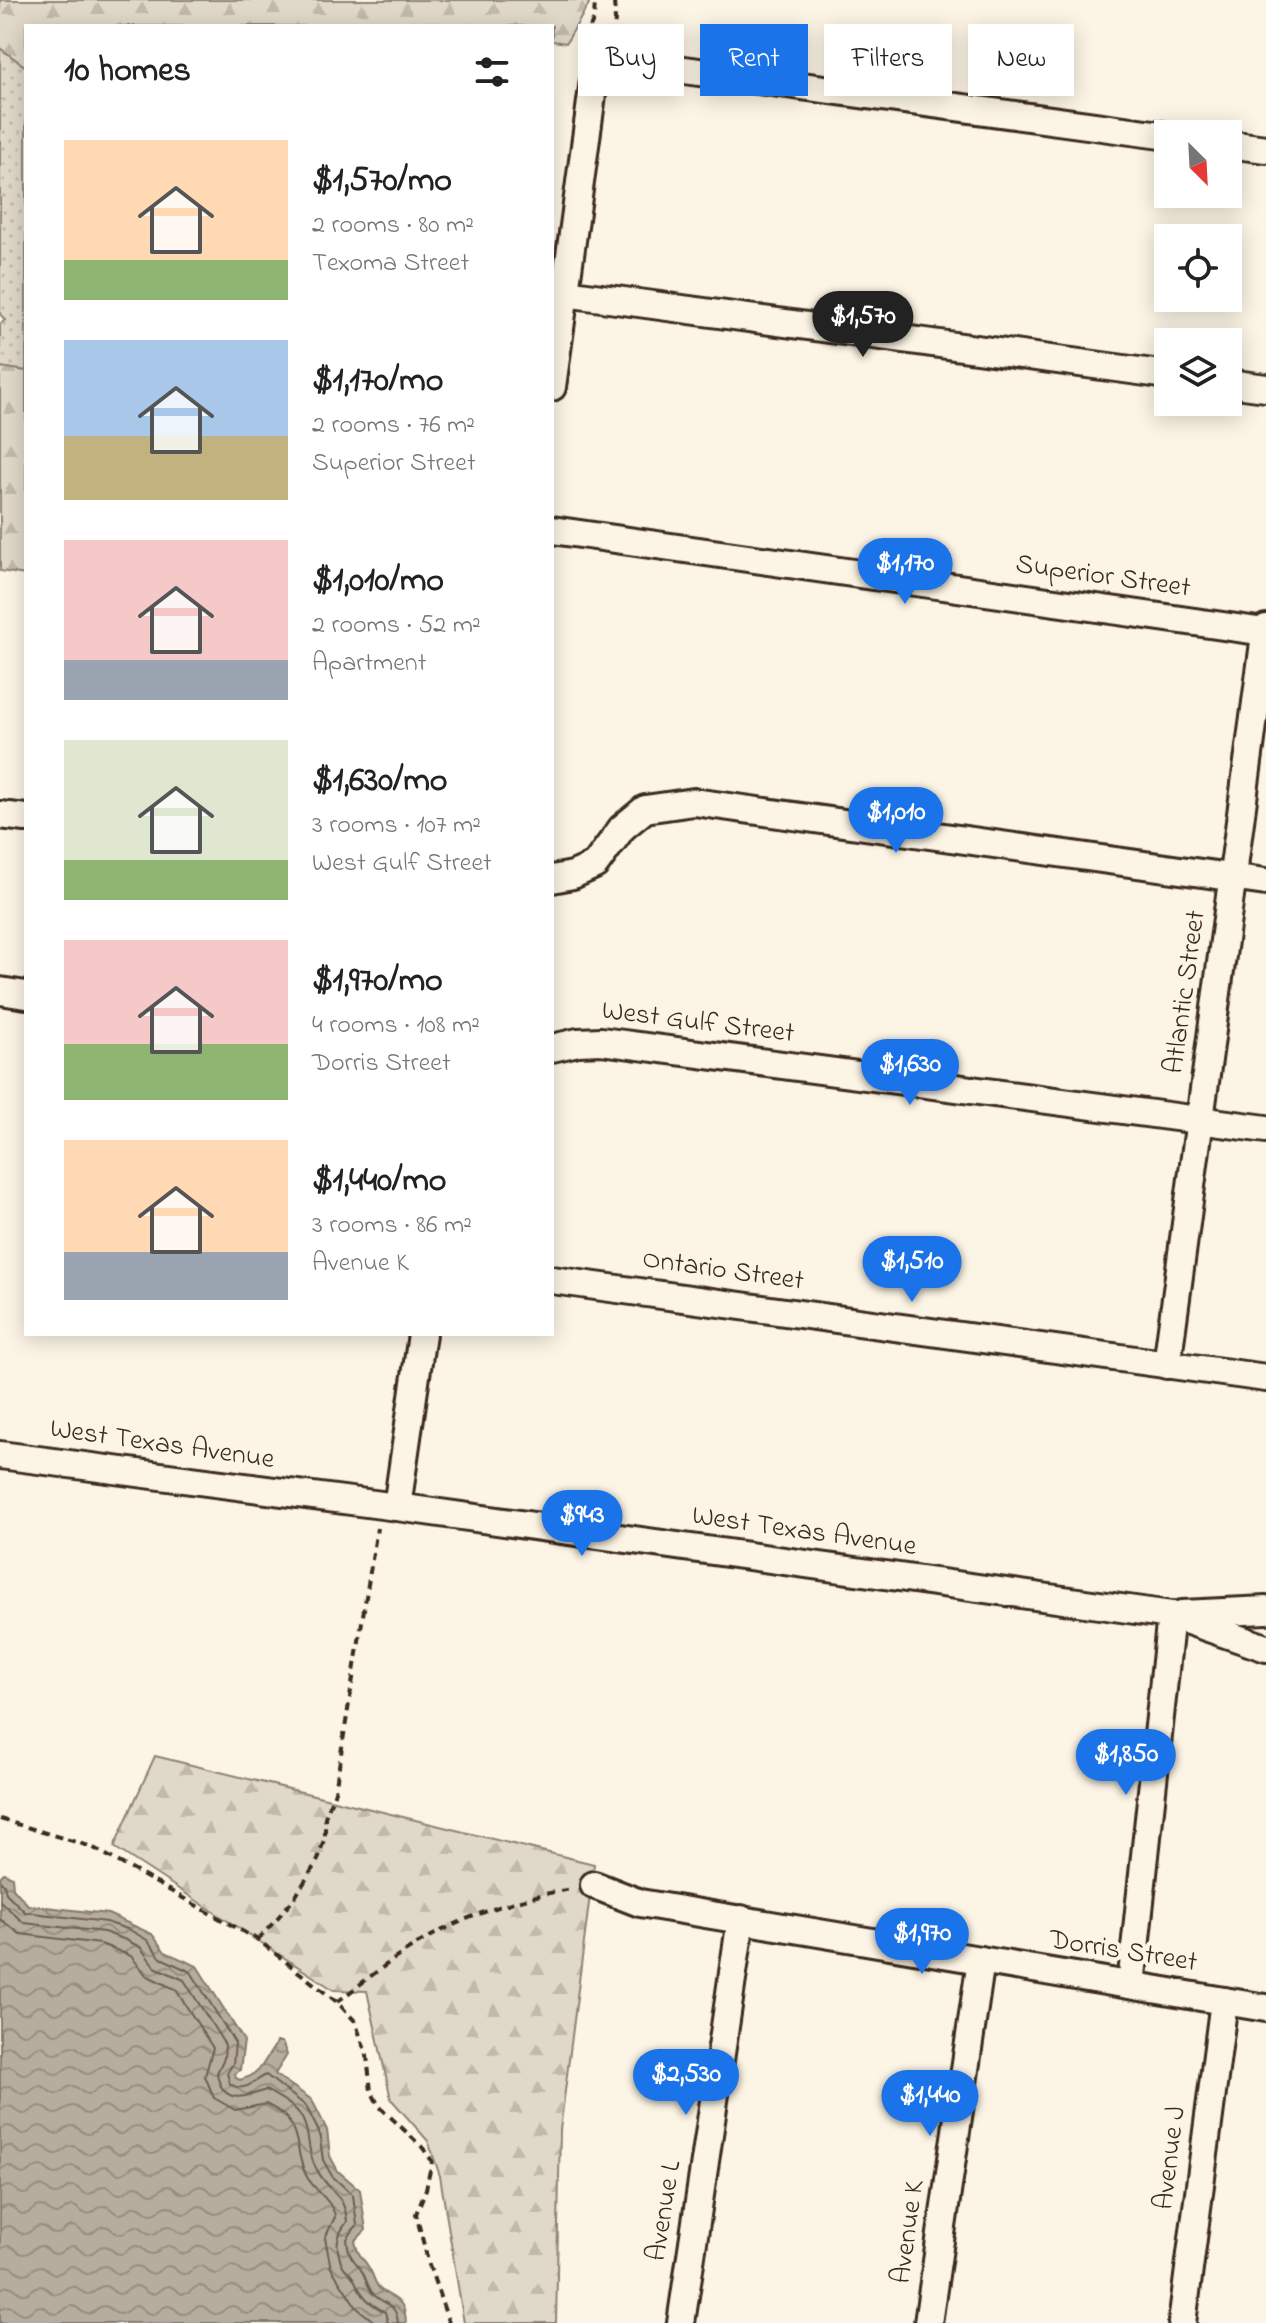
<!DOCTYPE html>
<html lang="en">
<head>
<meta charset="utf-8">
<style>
	body { margin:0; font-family:"Indie Flower",sans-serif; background:#f2f2f2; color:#222; height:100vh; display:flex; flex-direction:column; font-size:30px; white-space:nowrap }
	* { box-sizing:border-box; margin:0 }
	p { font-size:26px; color:#767676 }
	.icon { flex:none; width:44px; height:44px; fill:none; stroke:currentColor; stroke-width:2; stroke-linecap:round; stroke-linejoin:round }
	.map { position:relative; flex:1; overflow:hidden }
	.details { position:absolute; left:24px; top:24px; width:530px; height:1312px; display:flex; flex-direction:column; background:#fff; border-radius:0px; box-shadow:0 4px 20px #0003 }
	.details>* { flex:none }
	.hud { position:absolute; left:578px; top:24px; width:568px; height:72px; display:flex; gap:16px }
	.needle { width:52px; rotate:156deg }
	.tools { position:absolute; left:1154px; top:120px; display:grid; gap:16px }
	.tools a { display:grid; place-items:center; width:88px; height:88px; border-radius:0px; background:#fff; box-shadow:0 4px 20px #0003; font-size:40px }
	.price { position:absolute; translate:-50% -68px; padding:0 18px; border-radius:28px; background:#1a73e8; color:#fff; font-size:26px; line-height:52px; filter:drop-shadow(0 2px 4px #0008) }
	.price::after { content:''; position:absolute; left:50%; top:48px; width:24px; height:18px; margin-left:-12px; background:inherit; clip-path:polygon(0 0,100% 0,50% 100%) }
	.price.selected { background:#222; color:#fff }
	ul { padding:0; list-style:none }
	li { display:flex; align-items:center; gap:24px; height:200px; padding:0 40px }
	li span { display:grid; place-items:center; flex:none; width:224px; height:160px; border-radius:0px; color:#555 }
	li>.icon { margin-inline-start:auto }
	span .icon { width:96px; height:96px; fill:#fffc; stroke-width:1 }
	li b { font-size:34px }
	h2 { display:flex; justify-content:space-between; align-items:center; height:96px; padding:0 40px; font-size:34px }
	.tag { padding:0 28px; border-radius:0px; background:#fff; box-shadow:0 4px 20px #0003; font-size:28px; line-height:72px }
	.tag.selected { background:#1a73e8; color:#fff }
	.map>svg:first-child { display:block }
</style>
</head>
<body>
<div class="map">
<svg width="1266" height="2323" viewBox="0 0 1266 2323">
	<defs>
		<pattern id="grass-dots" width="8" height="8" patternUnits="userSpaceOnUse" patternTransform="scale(2)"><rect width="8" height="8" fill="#e0d8c8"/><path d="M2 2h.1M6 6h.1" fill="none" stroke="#c1baab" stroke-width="1.8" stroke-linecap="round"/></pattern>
		<pattern id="forest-firs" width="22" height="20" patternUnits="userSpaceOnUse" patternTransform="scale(2)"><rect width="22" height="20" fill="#e0d8c8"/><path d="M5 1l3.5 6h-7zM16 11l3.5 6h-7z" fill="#c1baab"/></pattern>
		<pattern id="water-waves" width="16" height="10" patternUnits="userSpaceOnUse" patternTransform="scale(2)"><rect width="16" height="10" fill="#b7ad9e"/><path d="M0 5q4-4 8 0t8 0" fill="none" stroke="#968d80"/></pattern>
	</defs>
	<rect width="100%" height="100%" fill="#fcf5e5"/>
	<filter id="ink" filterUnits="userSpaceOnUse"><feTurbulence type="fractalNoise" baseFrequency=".0125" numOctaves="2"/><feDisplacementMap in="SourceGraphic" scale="16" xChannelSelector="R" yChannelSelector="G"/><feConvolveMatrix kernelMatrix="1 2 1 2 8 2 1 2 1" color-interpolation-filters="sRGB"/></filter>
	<g filter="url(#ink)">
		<polygon fill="url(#grass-dots)" stroke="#8e8173" stroke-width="2" points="0,48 26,67 26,371 0,367 0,324 5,320 0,314"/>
		<g fill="url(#forest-firs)" stroke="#8e8173" stroke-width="2">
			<polygon points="0,0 586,0 589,4 566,43 552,41 552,26 472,26 418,22 418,26 26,26 26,67 0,48"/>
			<polygon points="0,367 26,371 26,575 0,571"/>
			<polygon points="155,1756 594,1864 560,2130 556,2323 464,2323 440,2176 428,2141 391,2099 367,1991 334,1990 114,1847"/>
		</g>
		<path fill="url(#water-waves)" stroke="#85796b" stroke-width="2" d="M4,1873L12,1877L13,1888L28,1905L108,1914L152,1934L165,1952L197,1966L244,2041L240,2070L235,2073L236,2078L240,2080L251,2076L261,2067L277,2042H282L287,2055L275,2074L312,2100L327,2130L330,2156L338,2171L360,2190L366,2230L355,2241C359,2259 362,2255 369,2268C374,2275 374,2284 381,2290C397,2301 405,2299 406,2323H0V1877Z"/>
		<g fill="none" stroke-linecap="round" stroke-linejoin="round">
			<g stroke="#6d5e51" stroke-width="2">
				<path d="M0,1882L4,1884L6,1893L25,1912L106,1922L130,1930L147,1940L161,1958L191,1972L235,2043L233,2064L227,2073L230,2084C245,2093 254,2081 266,2075L306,2106L319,2132L323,2160L332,2176L353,2195L357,2225L347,2239C349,2262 355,2258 363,2273C367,2281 368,2289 375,2296C388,2306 396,2304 398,2323"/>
				<path d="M0,1901L24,1923L104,1932L126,1940L140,1947L155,1967L184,1980L225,2045L224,2058L217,2073C222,2105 244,2098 266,2090C276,2096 289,2102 297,2111C311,2127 306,2147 314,2164C325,2191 345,2191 347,2222C336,2235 335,2248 342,2264C345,2271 351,2273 354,2279C362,2296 368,2303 385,2312L388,2323"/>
				<path d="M0,1919L20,1934L101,1944L131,1956L146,1975L176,1990L213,2048L205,2076L214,2098L235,2110L266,2104C275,2109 285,2114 290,2123C300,2140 297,2160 307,2177C315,2191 333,2201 335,2217L325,2238L331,2268L357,2308L376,2323"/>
			</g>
			<defs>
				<g id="minor">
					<polyline points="1228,144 1266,149"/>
					<polyline points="565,293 1168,375"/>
					<polyline points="1228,383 1266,388"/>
					<polyline points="552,387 597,58 1168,136"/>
					<polyline points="552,530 1265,632"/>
					<polyline points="0,815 26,818"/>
					<polyline points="552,879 573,875 595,865 622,828 645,809 694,802 1266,882"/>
					<polyline points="0,991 26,995"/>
					<polyline points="552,1048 578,1042 601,1041 1266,1129"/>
					<polyline points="552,1280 1266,1378"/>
					<polyline points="1167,1365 1266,628"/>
					<polyline points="0,1455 397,1507 1171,1615 1266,1648"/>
					<polyline points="397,1507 422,1334"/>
					<polyline points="1182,1614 1266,1610"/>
					<polyline points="594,1885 640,1903 1266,2008"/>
					<polyline points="1131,1985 1171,1615"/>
					<polyline points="681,2323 741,1919"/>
					<polyline points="928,2323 981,1960"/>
					<polyline points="1182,2323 1224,2001"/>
				</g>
			</defs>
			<use href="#minor" stroke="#3b2a1e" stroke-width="32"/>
			<g stroke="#3b2a1e" stroke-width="4" stroke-dasharray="8 6" stroke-linecap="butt">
				<polyline points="612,38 615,21 614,0"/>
				<polyline points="584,40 594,19 595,0"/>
				<polyline points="0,1819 92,1847 258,1940 337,2002 355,2021 367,2056 371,2091 379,2106 423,2148 432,2161 426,2189 416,2214 429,2265 449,2323"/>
				<polyline points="258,1940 294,1899 318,1860 325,1836 325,1817 335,1791 377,1528"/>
				<path d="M337,2002C361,1984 385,1964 411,1948C458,1918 518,1897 572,1889"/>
			</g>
			<use href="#minor" stroke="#fcf5e5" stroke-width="26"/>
		</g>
	</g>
	<g text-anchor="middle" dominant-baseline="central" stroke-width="8" stroke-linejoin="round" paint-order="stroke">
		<g font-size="28" fill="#3b2a1e" stroke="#fcf5e5">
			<text transform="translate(1103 577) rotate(8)">Superior Street</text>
			<text transform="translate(1186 992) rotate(-82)">Atlantic Street</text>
			<text transform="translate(698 1023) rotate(7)">West Gulf Street</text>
			<text transform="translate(723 1271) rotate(8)">Ontario Street</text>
			<text transform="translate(162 1445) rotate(8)">West Texas Avenue</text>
			<text transform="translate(804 1532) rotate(8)">West Texas Avenue</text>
			<text transform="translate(1123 1952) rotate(9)">Dorris Street</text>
			<text transform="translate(1171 2158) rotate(-83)">Avenue J</text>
			<text transform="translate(665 2211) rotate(-81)">Avenue L</text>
			<text transform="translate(909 2232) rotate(-82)">Avenue K</text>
		</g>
	</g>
</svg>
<div class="tools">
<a><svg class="needle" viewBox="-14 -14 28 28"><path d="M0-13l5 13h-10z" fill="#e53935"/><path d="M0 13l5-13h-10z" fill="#767676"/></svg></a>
<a><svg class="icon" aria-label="locate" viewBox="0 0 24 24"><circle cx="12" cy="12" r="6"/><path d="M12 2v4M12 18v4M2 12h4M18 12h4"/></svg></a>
<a><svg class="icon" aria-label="layers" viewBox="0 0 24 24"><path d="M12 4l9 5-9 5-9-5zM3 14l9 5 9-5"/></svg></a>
</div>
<b class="price selected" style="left:863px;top:359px">$1,570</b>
<b class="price" style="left:905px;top:606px">$1,170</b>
<b class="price" style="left:896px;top:855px">$1,010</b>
<b class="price" style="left:910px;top:1107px">$1,630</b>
<b class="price" style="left:912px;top:1304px">$1,510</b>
<b class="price" style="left:582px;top:1558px">$943</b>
<b class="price" style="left:1126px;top:1797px">$1,850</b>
<b class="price" style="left:922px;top:1976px">$1,970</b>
<b class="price" style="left:686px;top:2117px">$2,530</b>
<b class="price" style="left:930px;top:2138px">$1,440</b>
<div class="hud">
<a class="tag">Buy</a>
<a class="tag selected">Rent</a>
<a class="tag">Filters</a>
<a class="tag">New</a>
</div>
<section class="details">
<h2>10 homes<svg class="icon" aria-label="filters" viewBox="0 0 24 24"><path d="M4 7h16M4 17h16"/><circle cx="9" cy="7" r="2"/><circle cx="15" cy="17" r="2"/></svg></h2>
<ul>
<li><span style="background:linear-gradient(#ffd9b3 75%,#8fb573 0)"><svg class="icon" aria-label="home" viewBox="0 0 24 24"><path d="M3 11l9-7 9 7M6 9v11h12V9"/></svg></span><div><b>$1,570/mo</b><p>2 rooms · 80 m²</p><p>Texoma Street</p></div></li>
<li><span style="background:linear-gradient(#a9c7e8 60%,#c2b280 0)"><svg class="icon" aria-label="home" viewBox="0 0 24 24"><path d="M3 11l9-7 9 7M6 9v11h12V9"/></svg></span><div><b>$1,170/mo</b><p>2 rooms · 76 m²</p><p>Superior Street</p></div></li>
<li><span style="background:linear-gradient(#f6c9c9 75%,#9aa5b1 0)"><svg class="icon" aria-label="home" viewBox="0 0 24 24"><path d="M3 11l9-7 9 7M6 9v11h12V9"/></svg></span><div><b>$1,010/mo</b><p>2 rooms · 52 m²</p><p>Apartment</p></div></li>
<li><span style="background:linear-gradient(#dfe7d0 75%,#8fb573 0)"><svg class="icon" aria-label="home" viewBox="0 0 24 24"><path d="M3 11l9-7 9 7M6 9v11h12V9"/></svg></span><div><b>$1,630/mo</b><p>3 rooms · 107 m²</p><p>West Gulf Street</p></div></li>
<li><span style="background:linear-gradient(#f6c9c9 65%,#8fb573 0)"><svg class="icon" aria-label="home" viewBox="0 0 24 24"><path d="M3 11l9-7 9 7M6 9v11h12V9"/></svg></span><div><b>$1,970/mo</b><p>4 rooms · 108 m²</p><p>Dorris Street</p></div></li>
<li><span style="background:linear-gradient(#ffd9b3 70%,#9aa5b1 0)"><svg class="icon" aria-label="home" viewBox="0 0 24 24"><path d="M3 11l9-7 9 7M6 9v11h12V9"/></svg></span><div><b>$1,440/mo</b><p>3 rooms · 86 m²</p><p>Avenue K</p></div></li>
</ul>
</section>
</div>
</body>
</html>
